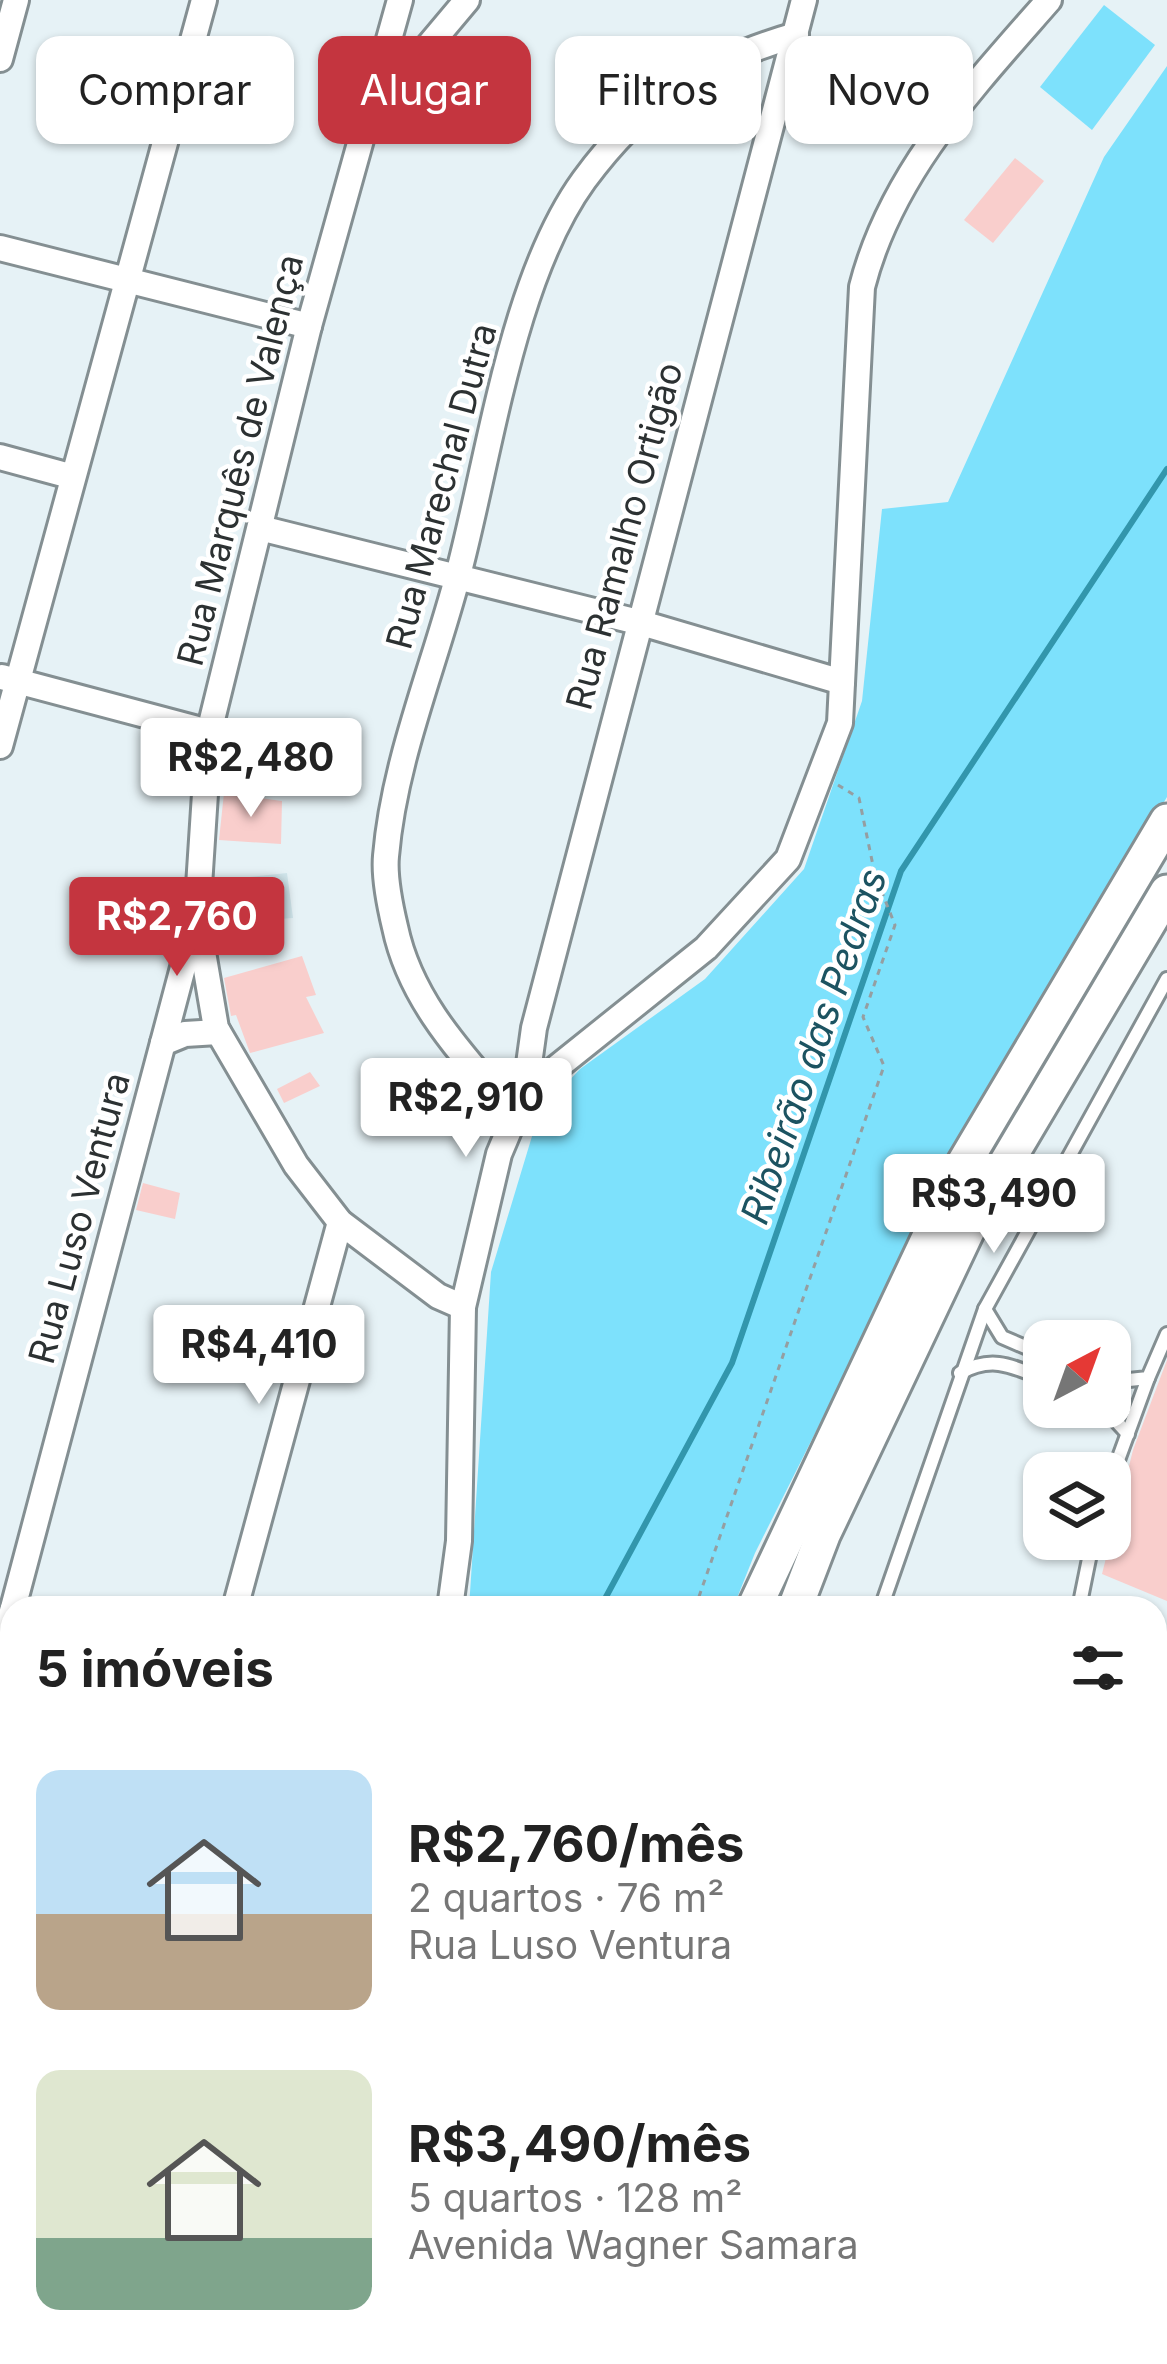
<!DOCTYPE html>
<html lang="pt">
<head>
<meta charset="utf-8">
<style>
	body { margin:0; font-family:Inter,sans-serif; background:#f6f6f6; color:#222; height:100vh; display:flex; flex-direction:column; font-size:45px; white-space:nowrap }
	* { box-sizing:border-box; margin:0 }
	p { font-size:39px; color:#767676 }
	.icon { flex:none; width:66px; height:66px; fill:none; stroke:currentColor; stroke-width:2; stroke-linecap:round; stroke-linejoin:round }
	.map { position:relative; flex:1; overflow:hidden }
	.sheet { position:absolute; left:0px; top:1596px; width:1167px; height:768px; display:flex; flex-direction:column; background:#fff; border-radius:36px 36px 0 0; box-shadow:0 3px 9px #0004 }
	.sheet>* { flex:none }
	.banner { position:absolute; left:36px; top:36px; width:1095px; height:108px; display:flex; gap:24px }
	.needle { width:78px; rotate:41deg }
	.controls { position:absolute; left:1023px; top:1320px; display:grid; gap:24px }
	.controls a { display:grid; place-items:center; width:108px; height:108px; border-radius:24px; background:#fff; box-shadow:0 3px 9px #0004; font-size:60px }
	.price { position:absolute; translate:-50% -102px; padding:0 27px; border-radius:12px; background:#fff; color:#222; font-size:39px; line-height:78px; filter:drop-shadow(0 3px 6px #0008) }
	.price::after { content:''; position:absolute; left:50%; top:72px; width:36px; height:27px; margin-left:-18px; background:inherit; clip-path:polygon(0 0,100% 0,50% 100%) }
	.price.active { background:#c4353f; color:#fff }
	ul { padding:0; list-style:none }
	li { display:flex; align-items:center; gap:36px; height:300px; padding:0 36px }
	li span { display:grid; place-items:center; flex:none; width:336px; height:240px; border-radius:24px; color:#555 }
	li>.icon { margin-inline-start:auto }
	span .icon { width:144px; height:144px; fill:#fffc; stroke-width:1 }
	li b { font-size:51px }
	h2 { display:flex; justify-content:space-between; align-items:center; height:144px; padding:0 36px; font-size:51px }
	.pill { padding:0 42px; border-radius:24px; background:#fff; box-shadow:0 3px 9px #0004; font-size:42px; line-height:108px }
	.pill.active { background:#c4353f; color:#fff }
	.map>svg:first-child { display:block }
</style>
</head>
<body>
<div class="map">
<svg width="1167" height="2364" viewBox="0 0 1167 2364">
	<rect width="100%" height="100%" fill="#e6f2f6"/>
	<polygon fill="#d0e5eb" points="287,873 293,918 222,923 222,880"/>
	<g fill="#7de1fc">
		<polygon points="1104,5 1155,45 1092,130 1040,87"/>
		<polygon points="1167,66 1167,797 958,1148 755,1553 733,1608 469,1608 491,1272 539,1113 580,1069 705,979 804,869 862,701 882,509 948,502 1104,157"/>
		<polygon points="359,2352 557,2352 557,2364 360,2364"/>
	</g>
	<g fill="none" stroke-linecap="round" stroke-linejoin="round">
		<g stroke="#3296ac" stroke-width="6">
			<polyline points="600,1608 732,1363 901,871 1167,469"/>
			<polyline points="457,2352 458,2364"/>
		</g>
	</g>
	<g fill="#f9cecc">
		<polygon points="1015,158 1044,181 993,243 964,220"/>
		<polygon points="224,793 282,801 281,844 219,840"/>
		<polygon points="302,956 316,995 306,997 324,1033 250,1053 236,1015 231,1016 224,978"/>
		<polygon points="310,1072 320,1086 284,1103 277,1089"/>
		<polygon points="143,1183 180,1193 175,1219 136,1210"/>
		<polygon points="1167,1360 1167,1601 1102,1574 1133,1450"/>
	</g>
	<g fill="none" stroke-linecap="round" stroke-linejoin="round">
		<defs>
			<g id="lane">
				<polyline points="985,1309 1002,1337 1044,1355"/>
				<path d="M960,1373C992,1355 1012,1366 1044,1379"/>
				<polyline points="1110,1382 1148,1378 1167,1334"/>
				<polyline points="1103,1407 1128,1434"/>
				<polyline points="1110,1482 1148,1378"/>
				<polyline points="881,1608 985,1309 1167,979"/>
				<polyline points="1079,1608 1093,1539"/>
				<polyline points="998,2352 1031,2364"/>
				<polyline points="1062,2352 1067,2364"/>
				<polyline points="677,2364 678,2352"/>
			</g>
			<g id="street">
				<polyline points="400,0 309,326 209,732 197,917 216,1028 296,1165 340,1222 438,1296 463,1307"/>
				<polyline points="0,59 16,0"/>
				<polyline points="373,112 467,0"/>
				<polyline points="0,248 309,326"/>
				<polyline points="0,457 70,476"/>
				<polyline points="260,528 638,622 842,682"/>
				<polyline points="2,677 209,732"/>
				<polyline points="0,746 204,0"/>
				<polyline points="163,1043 185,1034 218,1032"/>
				<polyline points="525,1093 534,1028 804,0"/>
				<path d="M515,1116C466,1058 411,1004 395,927C390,906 384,877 386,856C394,760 434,667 458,575C490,455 512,279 584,180C642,101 702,62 796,35"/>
				<polyline points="13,1608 194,926"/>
				<polyline points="235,1608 340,1222"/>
				<path d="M450,1608L459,1541L463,1307L499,1154L515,1116L525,1093L706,948L788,859L840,723L862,287C891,173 973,87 1049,0"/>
				<polyline points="0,1656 12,1611"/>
				<polyline points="0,2316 12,2285"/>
				<polyline points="183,2364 188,2352"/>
			</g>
			<g id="secondary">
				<polyline points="754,1608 964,1163 1167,821"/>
				<polyline points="795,1608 823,1535 973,1219 1167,892"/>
				<polyline points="0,1800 12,1803"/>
				<polyline points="0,1861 12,1864"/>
				<polyline points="572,2352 573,2364"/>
				<polyline points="611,2364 612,2352"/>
			</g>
		</defs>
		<use href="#lane" stroke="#848f92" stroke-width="18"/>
		<use href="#street" stroke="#848f92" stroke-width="30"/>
		<use href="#secondary" stroke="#848f92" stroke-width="39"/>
		<g stroke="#959ea1" stroke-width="3" stroke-dasharray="6 6" stroke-linecap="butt">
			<polyline points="695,1608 884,1066 863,1017 895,925 875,875 859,798 838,785"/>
			<polyline points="1155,2191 1167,2197"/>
		</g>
		<use href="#lane" stroke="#fff" stroke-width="12"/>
		<use href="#street" stroke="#fff" stroke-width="24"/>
		<use href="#secondary" stroke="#fff" stroke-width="33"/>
	</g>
	<g text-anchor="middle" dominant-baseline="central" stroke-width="9" stroke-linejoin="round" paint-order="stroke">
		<g font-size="36" fill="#2c3132" stroke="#fff">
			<text transform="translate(240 460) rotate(-76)">Rua Marquês de Valença</text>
			<text transform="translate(441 486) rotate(-75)">Rua Marechal Dutra</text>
			<text transform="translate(624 536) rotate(-75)">Rua Ramalho Ortigão</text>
			<text transform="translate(79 1218) rotate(-75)">Rua Luso Ventura</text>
		</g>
		<g font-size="39" font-style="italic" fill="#1c5361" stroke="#fff">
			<text transform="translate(813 1046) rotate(-71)">Ribeirão das Pedras</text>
		</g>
	</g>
</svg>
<div class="controls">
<a><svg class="needle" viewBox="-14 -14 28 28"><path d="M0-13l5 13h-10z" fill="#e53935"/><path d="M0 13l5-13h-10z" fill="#767676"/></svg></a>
<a><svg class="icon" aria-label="layers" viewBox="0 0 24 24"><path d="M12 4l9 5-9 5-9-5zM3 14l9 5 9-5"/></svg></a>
</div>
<b class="price" style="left:251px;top:820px">R$2,480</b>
<b class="price active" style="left:177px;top:979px">R$2,760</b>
<b class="price" style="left:466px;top:1160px">R$2,910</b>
<b class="price" style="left:994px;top:1256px">R$3,490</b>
<b class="price" style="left:259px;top:1407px">R$4,410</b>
<div class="banner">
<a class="pill">Comprar</a>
<a class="pill active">Alugar</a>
<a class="pill">Filtros</a>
<a class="pill">Novo</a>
</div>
<section class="sheet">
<h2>5 imóveis<svg class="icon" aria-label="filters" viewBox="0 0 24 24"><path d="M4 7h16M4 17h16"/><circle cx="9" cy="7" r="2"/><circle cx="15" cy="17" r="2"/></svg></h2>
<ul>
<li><span style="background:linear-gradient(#bfe0f5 60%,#b9a48a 0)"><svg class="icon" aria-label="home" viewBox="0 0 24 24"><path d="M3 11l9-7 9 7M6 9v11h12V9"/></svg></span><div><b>R$2,760/mês</b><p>2 quartos · 76 m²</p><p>Rua Luso Ventura</p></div></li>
<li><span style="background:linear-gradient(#dfe7d0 70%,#7fa58c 0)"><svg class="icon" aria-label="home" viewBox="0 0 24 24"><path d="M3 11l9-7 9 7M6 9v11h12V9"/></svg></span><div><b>R$3,490/mês</b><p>5 quartos · 128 m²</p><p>Avenida Wagner Samara</p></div></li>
</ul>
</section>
</div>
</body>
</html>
